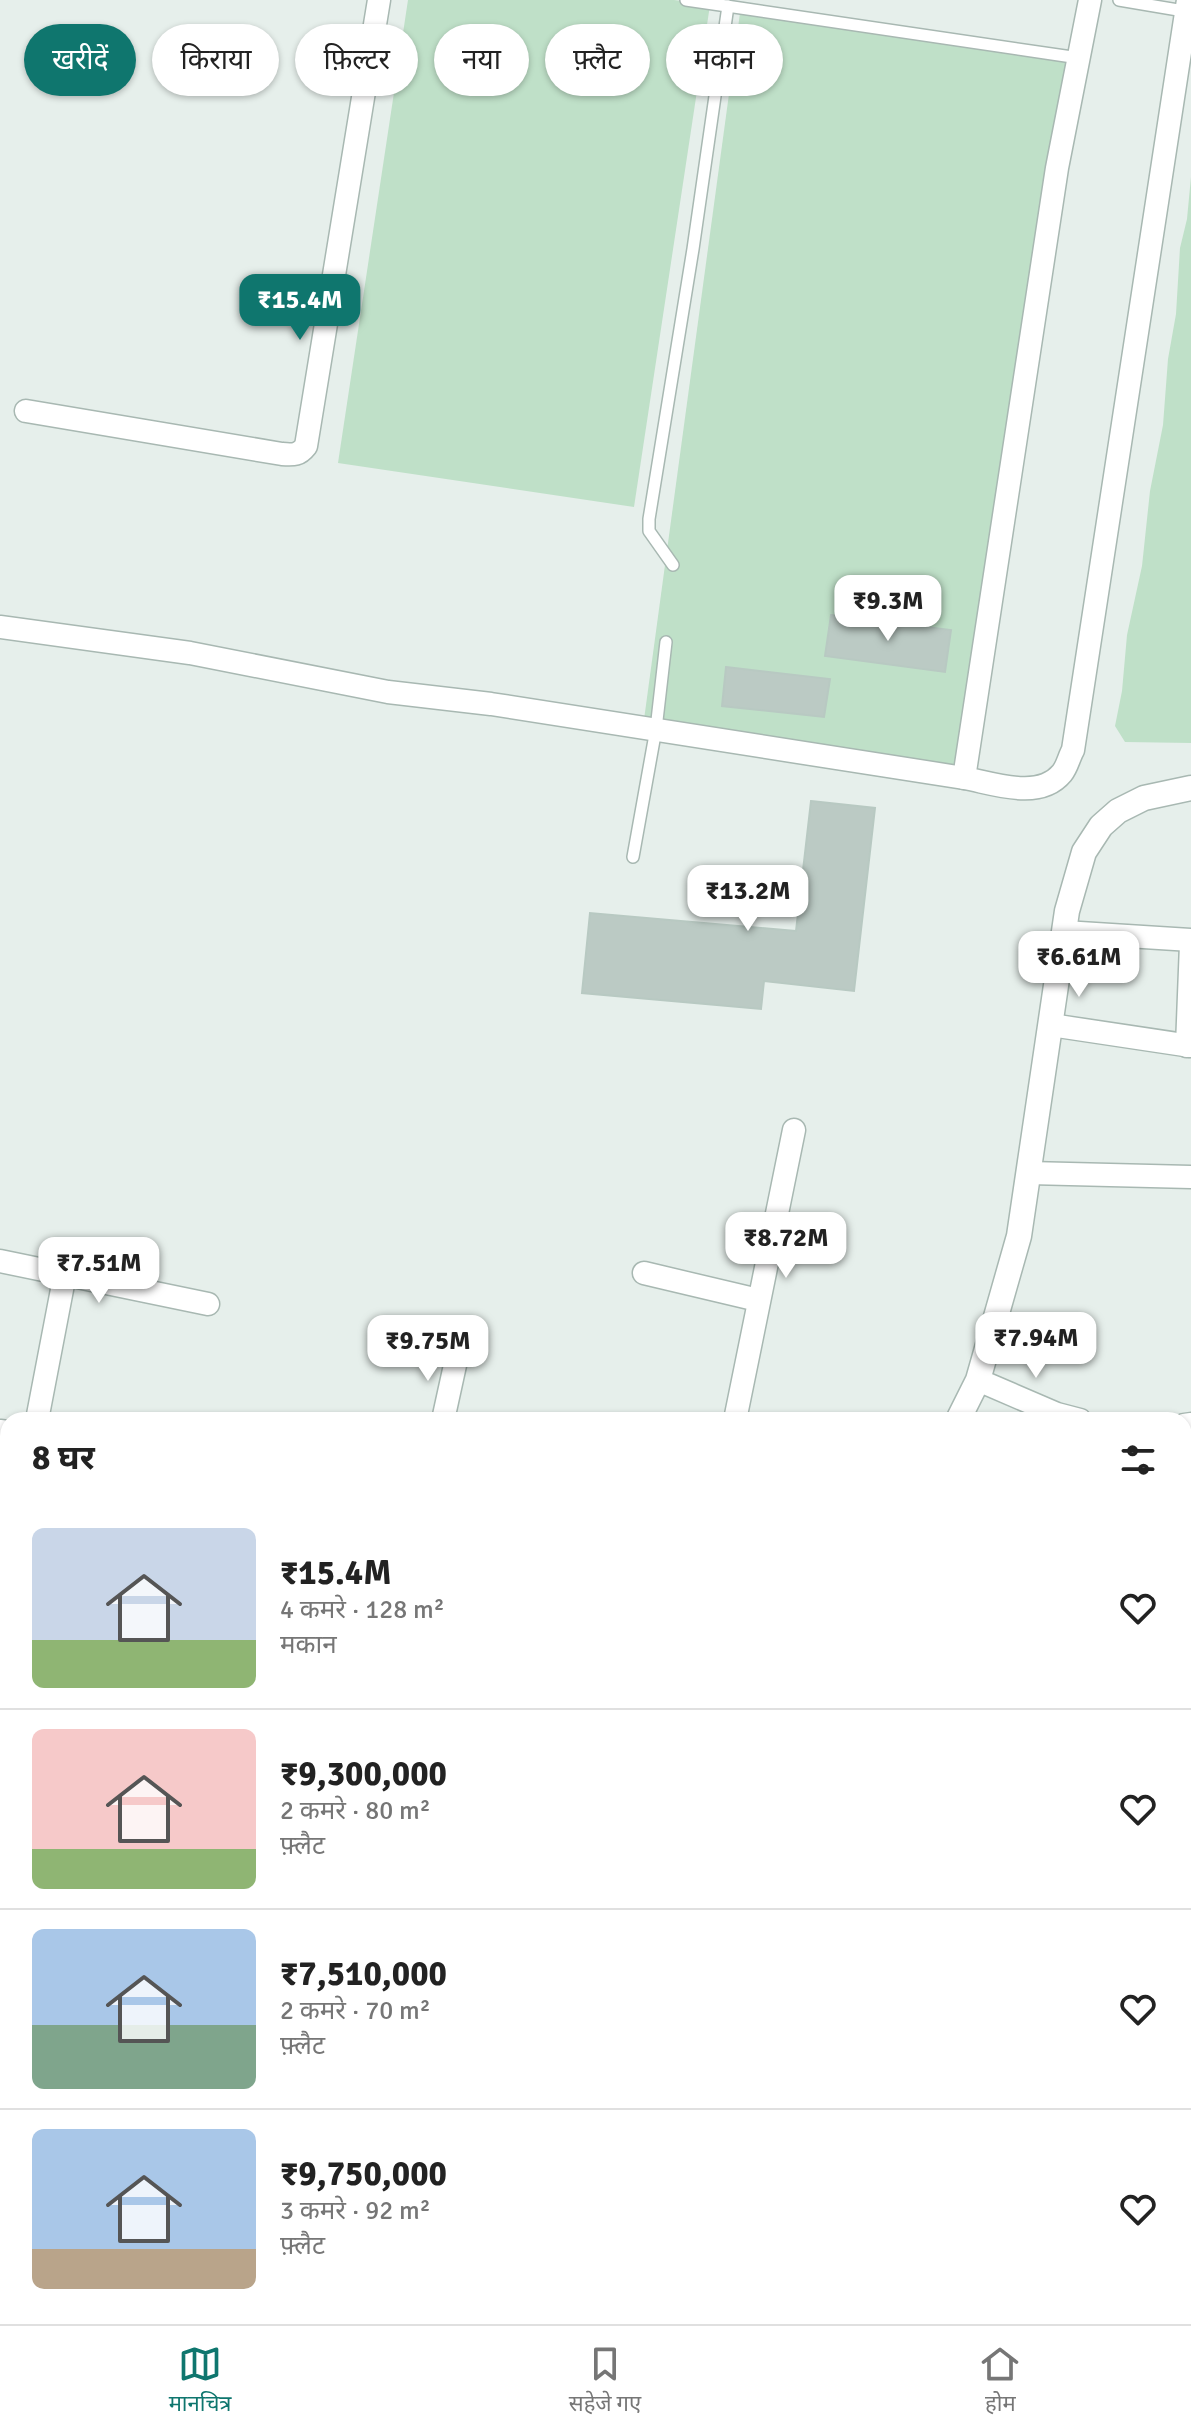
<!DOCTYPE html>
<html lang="hi">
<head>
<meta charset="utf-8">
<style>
	body { margin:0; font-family:Signika,"Noto Sans Devanagari",sans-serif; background:#f6f6f6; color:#222; height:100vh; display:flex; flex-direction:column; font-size:30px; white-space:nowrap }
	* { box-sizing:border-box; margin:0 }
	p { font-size:26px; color:#767676 }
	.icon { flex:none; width:44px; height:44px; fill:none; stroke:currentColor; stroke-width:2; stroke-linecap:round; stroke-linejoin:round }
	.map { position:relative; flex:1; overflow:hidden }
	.drawer { position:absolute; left:0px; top:1412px; width:1192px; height:912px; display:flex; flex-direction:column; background:#fff; border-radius:24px 24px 0 0; box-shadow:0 2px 6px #0004 }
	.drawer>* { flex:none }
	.hud { position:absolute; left:24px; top:24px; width:1144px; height:72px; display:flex; gap:16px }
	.price { position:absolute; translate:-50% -68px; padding:0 18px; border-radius:16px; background:#fff; color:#222; font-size:26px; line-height:52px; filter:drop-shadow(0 2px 4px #0008) }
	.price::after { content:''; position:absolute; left:50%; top:48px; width:24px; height:18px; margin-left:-12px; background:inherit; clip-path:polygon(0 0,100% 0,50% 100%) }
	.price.active { background:#0f766e; color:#fff }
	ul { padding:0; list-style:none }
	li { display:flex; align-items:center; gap:24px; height:200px; padding:0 32px }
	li+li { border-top:2px solid #e0e0e0 }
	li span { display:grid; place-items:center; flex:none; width:224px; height:160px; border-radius:12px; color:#555 }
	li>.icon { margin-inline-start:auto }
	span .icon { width:96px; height:96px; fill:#fffc; stroke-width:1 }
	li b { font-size:34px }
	h2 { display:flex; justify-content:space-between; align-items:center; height:96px; padding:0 32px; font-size:34px }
	.chip { padding:0 28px; border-radius:36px; background:#fff; box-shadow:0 2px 6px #0004; font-size:28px; line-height:72px }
	.chip.active { background:#0f766e; color:#fff }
	.tab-bar { display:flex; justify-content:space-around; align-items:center; height:112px; border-top:2px solid #e0e0e0; background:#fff; font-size:22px; color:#767676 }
	.tab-bar a { display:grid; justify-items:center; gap:4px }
	.tab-bar .active { color:#0f766e }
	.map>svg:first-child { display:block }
</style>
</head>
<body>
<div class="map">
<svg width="1191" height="2324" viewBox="0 0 1191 2324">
	<rect width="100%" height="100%" fill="#e6efeb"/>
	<g fill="#bfe0c8">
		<polygon points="408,0 674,0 710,5 634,507 338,463"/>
		<polygon points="740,13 1071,56 974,770 643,727"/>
		<polygon points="1191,177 1191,743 1125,742 1115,726 1122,691 1127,635 1142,566 1150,491 1163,425 1168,359 1176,314 1180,248 1187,219"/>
	</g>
	<g fill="#bbcac4" stroke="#b8c9c2" stroke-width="2">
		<polygon points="831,615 951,630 945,672 825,656"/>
		<polygon points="726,667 830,679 824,717 722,706"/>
		<polygon points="811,801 875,808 854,991 764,981 761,1009 582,993 590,913 796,931"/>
	</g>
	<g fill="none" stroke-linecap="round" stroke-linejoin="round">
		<defs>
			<g id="service">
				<polyline points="686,0 1079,58"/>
				<polyline points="1119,0 1190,12"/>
				<polyline points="673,565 649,531 649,519 693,249 728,6"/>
				<polyline points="633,857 656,729 666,642"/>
			</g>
			<g id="minor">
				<path d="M26,411L282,454C294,455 299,455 306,446L379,0"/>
				<path d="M0,627L190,653L388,692L491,704L964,778C993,783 1039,801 1062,773C1067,767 1069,757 1073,750L1188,0"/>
				<polyline points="964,778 1057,168 1090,0"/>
				<polyline points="1064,932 1191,940"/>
				<polyline points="1051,1025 1191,1046"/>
				<polyline points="1187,1046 1191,944"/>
				<polyline points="1029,1173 1191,1177"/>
				<polyline points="0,1261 208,1304"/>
				<polyline points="644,1273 758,1300"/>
				<polyline points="978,1380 1057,1414 1080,1420"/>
				<polyline points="37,1420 65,1274"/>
				<polyline points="443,1420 457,1356"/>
				<polyline points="735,1420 794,1130"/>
				<polyline points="1184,1425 1191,1424"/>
				<polyline points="1184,1637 1191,1632"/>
				<polyline points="0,1670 8,1671"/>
				<polyline points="0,1834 8,1836"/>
				<polyline points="0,1937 8,1939"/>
				<polyline points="0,2065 8,2060"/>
				<polyline points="1184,2266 1191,2275"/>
				<polyline points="338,2316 343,2324"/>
				<polyline points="485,2316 490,2324"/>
				<polyline points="1053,2316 1058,2324"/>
				<polyline points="159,2324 174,2316"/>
				<polyline points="564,2324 566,2316"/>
				<polyline points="912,2324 913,2316"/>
				<polyline points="1129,2324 1142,2316"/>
			</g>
			<g id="tertiary">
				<polyline points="958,1420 978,1380 1019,1236 1067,911 1084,852 1101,826 1118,811 1144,798 1191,788"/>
				<polyline points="0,1432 8,1433"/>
			</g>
		</defs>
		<use href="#service" stroke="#a8b8b2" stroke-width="14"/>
		<use href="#minor" stroke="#a8b8b2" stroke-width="25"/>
		<use href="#tertiary" stroke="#a8b8b2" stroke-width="27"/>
		<use href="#service" stroke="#fff" stroke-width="11"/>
		<use href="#minor" stroke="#fff" stroke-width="22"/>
		<use href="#tertiary" stroke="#fff" stroke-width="24"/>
	</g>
</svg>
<b class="price active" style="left:300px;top:342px">₹15.4M</b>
<b class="price" style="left:888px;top:643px">₹9.3M</b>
<b class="price" style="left:748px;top:933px">₹13.2M</b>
<b class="price" style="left:1079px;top:999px">₹6.61M</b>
<b class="price" style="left:786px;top:1280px">₹8.72M</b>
<b class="price" style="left:99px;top:1305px">₹7.51M</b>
<b class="price" style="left:1036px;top:1380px">₹7.94M</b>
<b class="price" style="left:428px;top:1383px">₹9.75M</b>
<div class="hud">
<a class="chip active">खरीदें</a>
<a class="chip">किराया</a>
<a class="chip">फ़िल्टर</a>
<a class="chip">नया</a>
<a class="chip">फ़्लैट</a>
<a class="chip">मकान</a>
</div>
<section class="drawer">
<h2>8 घर<svg class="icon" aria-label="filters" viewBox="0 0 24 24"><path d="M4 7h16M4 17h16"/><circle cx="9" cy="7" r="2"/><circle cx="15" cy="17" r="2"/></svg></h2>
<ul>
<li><span style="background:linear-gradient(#c9d6e8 70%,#8fb573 0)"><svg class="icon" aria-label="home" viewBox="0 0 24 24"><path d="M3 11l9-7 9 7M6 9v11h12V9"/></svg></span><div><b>₹15.4M</b><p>4 कमरे · 128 m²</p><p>मकान</p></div><svg class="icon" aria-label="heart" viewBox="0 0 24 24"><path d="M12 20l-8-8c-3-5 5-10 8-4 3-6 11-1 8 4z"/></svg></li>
<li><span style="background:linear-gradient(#f6c9c9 75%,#8fb573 0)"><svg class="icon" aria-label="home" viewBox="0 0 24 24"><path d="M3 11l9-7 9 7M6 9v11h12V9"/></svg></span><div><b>₹9,300,000</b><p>2 कमरे · 80 m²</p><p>फ़्लैट</p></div><svg class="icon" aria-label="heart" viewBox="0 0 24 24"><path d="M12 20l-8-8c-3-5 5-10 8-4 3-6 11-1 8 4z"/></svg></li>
<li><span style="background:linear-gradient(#a9c7e8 60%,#7fa58c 0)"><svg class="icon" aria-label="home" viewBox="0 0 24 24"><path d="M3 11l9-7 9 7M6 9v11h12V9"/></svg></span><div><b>₹7,510,000</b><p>2 कमरे · 70 m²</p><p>फ़्लैट</p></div><svg class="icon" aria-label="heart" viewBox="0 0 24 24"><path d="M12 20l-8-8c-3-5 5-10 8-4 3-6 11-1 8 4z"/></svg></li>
<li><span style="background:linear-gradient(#a9c7e8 75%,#b9a48a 0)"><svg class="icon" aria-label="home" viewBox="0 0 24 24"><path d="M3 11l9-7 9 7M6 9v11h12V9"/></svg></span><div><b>₹9,750,000</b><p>3 कमरे · 92 m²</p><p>फ़्लैट</p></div><svg class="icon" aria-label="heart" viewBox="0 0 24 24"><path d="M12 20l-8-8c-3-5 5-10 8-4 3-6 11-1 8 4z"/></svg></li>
</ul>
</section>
</div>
<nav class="tab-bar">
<a class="active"><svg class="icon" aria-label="map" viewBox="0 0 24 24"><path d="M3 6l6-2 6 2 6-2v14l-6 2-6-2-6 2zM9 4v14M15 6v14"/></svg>मानचित्र</a>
<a><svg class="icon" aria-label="saved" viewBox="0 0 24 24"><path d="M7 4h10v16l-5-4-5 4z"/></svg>सहेजे गए</a>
<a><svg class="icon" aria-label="home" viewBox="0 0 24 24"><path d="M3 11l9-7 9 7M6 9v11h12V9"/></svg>होम</a>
</nav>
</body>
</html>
